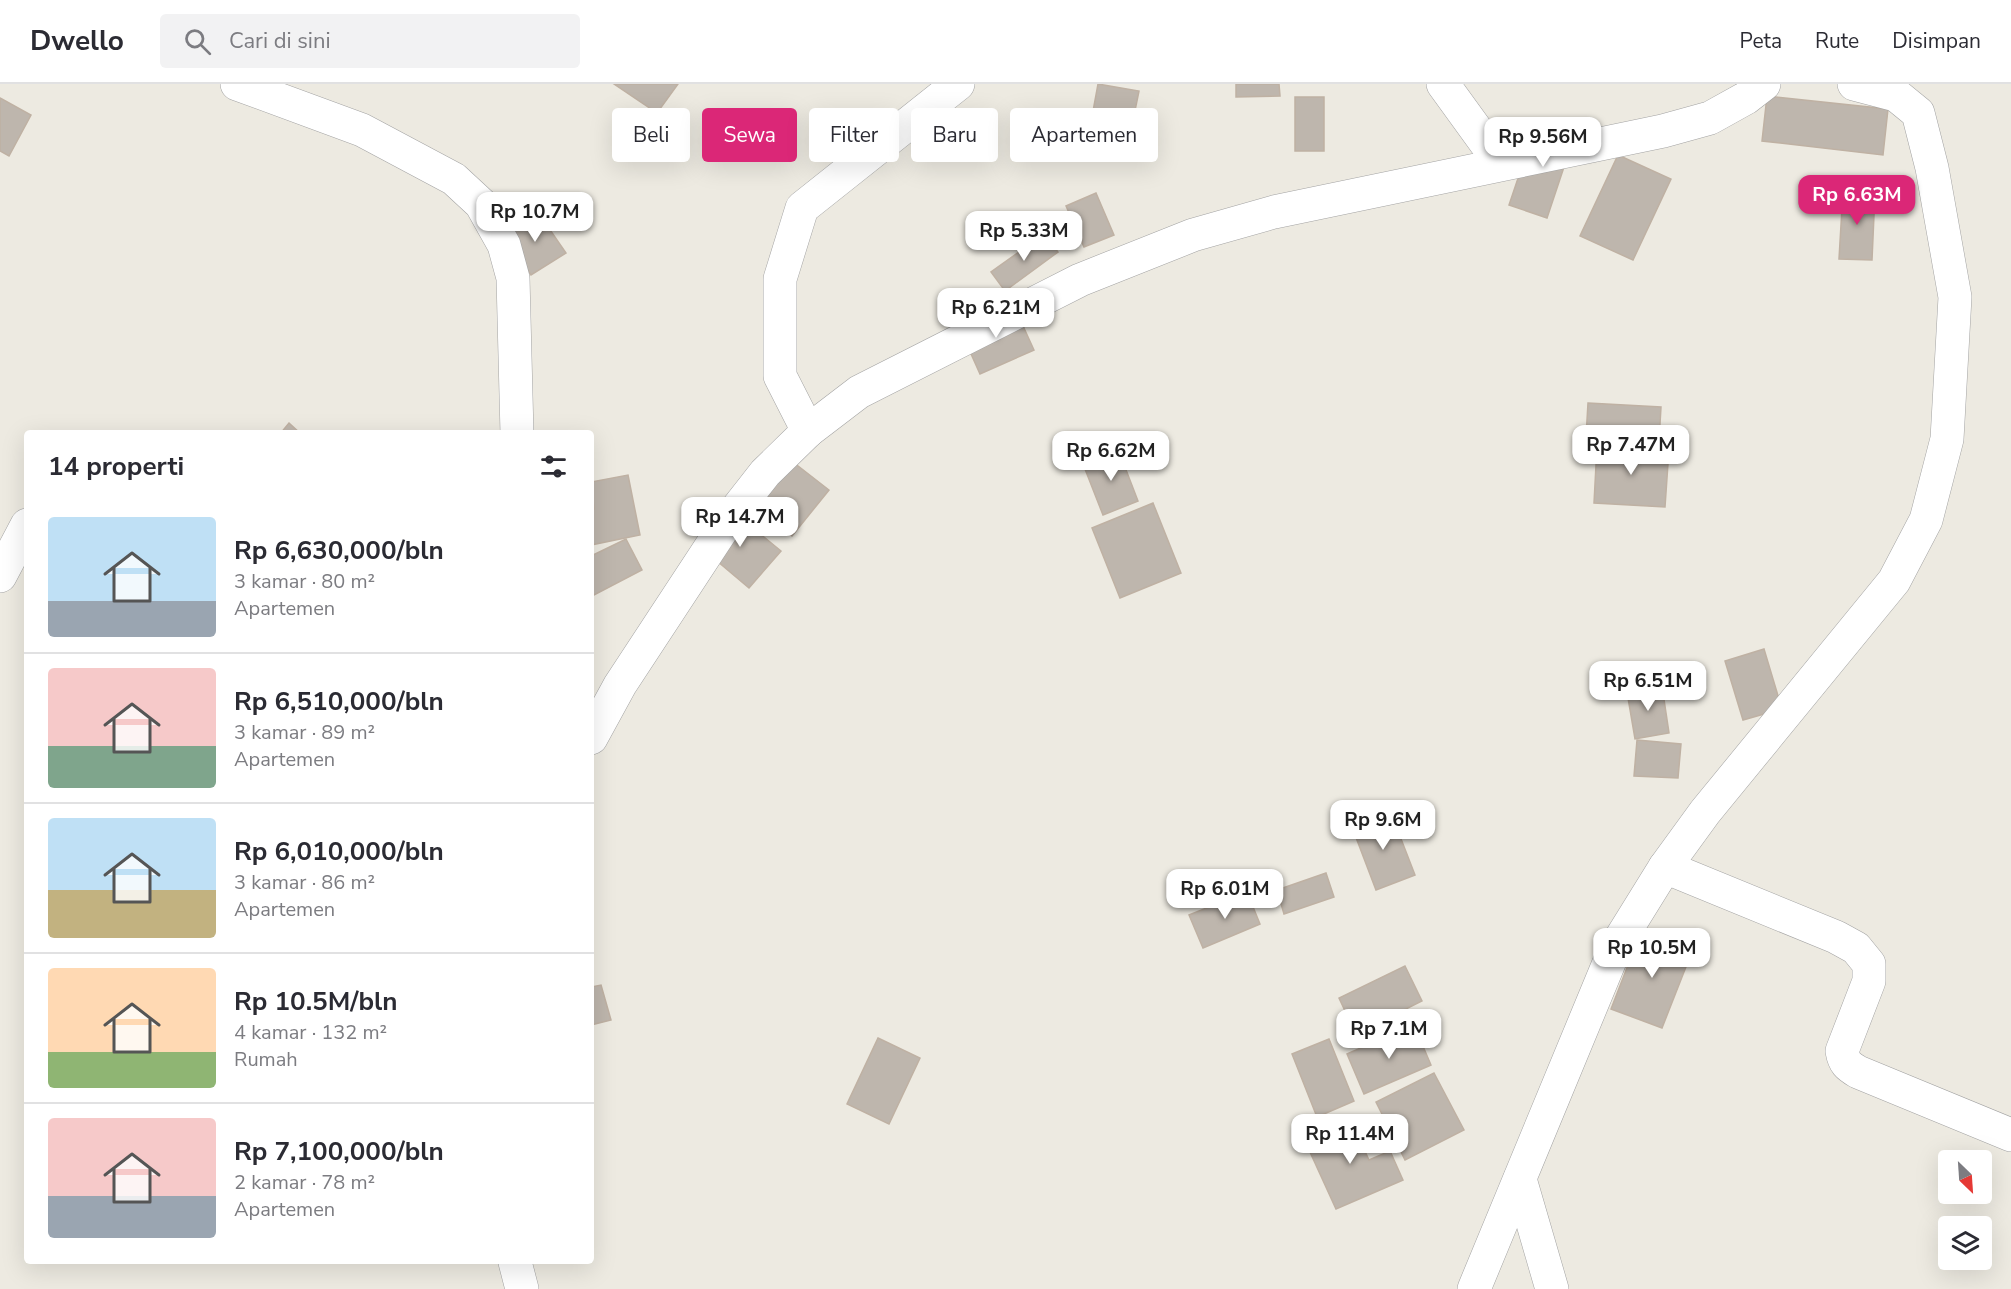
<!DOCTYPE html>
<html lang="id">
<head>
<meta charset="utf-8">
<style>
	body { margin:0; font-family:"Nunito Sans",sans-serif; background:#f2f2f3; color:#2b2b33; height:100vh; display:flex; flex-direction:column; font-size:22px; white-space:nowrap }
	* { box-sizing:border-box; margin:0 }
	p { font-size:20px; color:#7c7c81 }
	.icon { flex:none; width:33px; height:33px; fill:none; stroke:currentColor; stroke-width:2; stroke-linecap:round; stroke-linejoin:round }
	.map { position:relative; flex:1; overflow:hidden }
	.side { position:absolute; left:24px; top:346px; width:570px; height:834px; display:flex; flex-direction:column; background:#fff; border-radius:6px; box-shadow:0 6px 24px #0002 }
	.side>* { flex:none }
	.banner { position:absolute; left:612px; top:24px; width:570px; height:54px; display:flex; gap:12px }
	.needle { width:39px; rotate:155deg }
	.buttons { position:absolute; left:1938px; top:1066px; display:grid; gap:12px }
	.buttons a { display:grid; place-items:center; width:54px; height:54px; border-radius:6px; background:#fff; box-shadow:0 6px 24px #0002; font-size:30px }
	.price { position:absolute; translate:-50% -51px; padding:0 14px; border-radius:12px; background:#fff; color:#222; font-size:20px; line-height:39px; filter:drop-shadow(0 2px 3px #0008) }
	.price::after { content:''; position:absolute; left:50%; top:36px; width:18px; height:14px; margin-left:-9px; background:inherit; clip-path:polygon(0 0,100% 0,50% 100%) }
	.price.active { background:#db2777; color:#fff }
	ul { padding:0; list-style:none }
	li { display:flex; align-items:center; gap:18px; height:150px; padding:0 24px }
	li+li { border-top:2px solid #e1e1e2 }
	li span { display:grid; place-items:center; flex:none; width:168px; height:120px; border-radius:6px; color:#555 }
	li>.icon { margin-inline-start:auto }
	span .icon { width:72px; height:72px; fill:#fffc; stroke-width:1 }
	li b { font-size:26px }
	h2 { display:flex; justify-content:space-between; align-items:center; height:72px; padding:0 24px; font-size:26px }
	.tag { padding:0 21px; border-radius:6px; background:#fff; box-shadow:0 6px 24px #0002; font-size:21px; line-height:54px }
	.tag.active { background:#db2777; color:#fff }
	header { display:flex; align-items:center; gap:36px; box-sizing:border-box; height:84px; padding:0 30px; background:#fff; border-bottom:2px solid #e1e1e2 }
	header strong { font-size:28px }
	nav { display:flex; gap:33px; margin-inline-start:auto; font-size:21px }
	.search { width:420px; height:54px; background:#f2f2f3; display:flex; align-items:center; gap:15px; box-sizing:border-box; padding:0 21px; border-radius:6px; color:#7c7c81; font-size:22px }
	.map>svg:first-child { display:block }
</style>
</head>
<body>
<header>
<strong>Dwello</strong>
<div class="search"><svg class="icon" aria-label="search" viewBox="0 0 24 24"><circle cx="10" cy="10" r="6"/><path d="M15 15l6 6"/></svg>Cari di sini</div>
<nav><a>Peta</a><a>Rute</a><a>Disimpan</a></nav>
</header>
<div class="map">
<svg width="2011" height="1205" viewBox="0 0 2011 1205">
	<rect width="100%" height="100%" fill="#edeae1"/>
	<g fill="#beb6ad" stroke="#bfb1a3" stroke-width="1.5">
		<polygon points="614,0 678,0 657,29"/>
		<polygon points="1098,0 1139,7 1129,56 1089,49"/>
		<polygon points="1236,0 1279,0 1280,12 1236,13"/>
		<polygon points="1767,12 1888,25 1883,71 1762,57"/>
		<rect x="1295" y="13" width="29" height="54"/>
		<polygon points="0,14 31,31 9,72 0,67"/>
		<polygon points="1538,35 1576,47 1547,134 1509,121"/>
		<polygon points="1618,71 1671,95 1633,176 1580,152"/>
		<polygon points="1843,107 1875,109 1872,176 1839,175"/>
		<polygon points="1096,109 1114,151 1084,163 1066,122"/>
		<polygon points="537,127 566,169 531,191 504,149"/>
		<polygon points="1044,150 1058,168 1005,207 991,188"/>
		<polygon points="1013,220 1034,266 980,290 959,243"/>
		<polygon points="1588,319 1661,323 1659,357 1586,353"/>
		<polygon points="289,339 301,350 280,350"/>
		<polygon points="1597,362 1669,365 1665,423 1594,419"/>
		<polygon points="775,364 829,406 792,452 739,411"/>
		<polygon points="1118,365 1138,417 1103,431 1083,380"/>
		<polygon points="628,391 640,451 591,461 591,425 594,425 591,398"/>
		<polygon points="1153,419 1181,489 1120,514 1092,444"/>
		<polygon points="730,425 781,467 749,504 698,461"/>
		<polygon points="626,455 642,486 592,512 591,472"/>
		<polygon points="1764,565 1782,625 1743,636 1725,577"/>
		<polygon points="1662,602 1669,649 1635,655 1627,608"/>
		<polygon points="1637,656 1681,660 1678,694 1634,692"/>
		<polygon points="1391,729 1415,791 1376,806 1352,743"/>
		<polygon points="1326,789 1334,813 1284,830 1277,806"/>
		<polygon points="1247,808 1260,840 1203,864 1189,831"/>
		<polygon points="1642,845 1693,865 1662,944 1611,925"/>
		<polygon points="1405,882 1422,917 1356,950 1339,914"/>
		<polygon points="601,901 611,936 591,941 591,903"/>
		<polygon points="1414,941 1431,981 1364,1010 1347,970"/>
		<polygon points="878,954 920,974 889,1040 847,1020"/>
		<polygon points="1329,955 1354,1017 1317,1033 1292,970"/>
		<polygon points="1434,989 1464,1046 1405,1076 1376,1018"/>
		<polygon points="1350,1035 1369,1076 1390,1067 1403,1096 1336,1125 1304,1055"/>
	</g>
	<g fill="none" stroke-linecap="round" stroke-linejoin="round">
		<defs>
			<g id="minor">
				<polyline points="237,0 362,46 454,95 481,120 504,161 513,194 517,350"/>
				<polyline points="1443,0 1501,80"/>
				<polyline points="808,347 780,292 780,195 802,124 958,0"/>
				<polyline points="0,492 27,441"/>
				<polyline points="591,654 620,601 729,435 765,389 808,347 859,308 1080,196 1193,151 1274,128 1663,47 1710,34 1746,14 1764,0"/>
				<path d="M1665,783L1836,853L1856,864L1869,880V897L1842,967C1844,979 1848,982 1858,988L2011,1051"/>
				<polyline points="1520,1095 1552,1205"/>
				<polyline points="515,1178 522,1205"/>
				<polyline points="1474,1205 1616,862 1665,783 1705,728 1894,497 1926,436 1947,355 1955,213 1932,84 1918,29 1896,11 1854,0"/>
			</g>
		</defs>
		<use href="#minor" stroke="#a3a3a3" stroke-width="34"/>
		<use href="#minor" stroke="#fff" stroke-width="33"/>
	</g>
</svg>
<div class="buttons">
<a><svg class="needle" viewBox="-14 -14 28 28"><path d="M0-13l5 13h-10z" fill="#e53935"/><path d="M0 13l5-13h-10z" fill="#7c7c81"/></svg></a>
<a><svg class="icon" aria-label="layers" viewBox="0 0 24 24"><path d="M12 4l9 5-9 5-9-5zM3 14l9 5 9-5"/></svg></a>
</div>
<b class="price" style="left:1543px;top:84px">Rp 9.56M</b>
<b class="price active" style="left:1857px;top:142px">Rp 6.63M</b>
<b class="price" style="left:535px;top:159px">Rp 10.7M</b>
<b class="price" style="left:1024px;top:178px">Rp 5.33M</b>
<b class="price" style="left:996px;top:255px">Rp 6.21M</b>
<b class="price" style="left:1631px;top:392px">Rp 7.47M</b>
<b class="price" style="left:1111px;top:398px">Rp 6.62M</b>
<b class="price" style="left:740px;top:464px">Rp 14.7M</b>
<b class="price" style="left:1648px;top:628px">Rp 6.51M</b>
<b class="price" style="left:1383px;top:767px">Rp 9.6M</b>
<b class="price" style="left:1225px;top:836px">Rp 6.01M</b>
<b class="price" style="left:1652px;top:895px">Rp 10.5M</b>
<b class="price" style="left:1389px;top:976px">Rp 7.1M</b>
<b class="price" style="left:1350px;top:1081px">Rp 11.4M</b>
<div class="banner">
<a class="tag">Beli</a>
<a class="tag active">Sewa</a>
<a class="tag">Filter</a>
<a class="tag">Baru</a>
<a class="tag">Apartemen</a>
</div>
<section class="side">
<h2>14 properti<svg class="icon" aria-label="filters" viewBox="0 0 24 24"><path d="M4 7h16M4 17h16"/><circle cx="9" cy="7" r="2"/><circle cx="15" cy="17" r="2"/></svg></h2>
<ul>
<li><span style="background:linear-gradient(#bfe0f5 70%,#9aa5b1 0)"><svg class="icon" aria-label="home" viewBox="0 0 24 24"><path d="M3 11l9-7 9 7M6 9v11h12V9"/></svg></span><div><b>Rp 6,630,000/bln</b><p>3 kamar · 80 m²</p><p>Apartemen</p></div></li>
<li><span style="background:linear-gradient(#f6c9c9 65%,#7fa58c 0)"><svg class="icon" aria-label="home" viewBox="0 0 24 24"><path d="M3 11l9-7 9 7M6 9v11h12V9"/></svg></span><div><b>Rp 6,510,000/bln</b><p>3 kamar · 89 m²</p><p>Apartemen</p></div></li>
<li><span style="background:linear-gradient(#bfe0f5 60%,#c2b280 0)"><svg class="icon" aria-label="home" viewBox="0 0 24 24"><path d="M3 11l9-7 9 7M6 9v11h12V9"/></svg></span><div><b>Rp 6,010,000/bln</b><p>3 kamar · 86 m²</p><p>Apartemen</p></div></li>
<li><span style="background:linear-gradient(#ffd9b3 70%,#8fb573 0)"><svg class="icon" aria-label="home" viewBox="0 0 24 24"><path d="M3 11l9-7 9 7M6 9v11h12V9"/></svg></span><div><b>Rp 10.5M/bln</b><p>4 kamar · 132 m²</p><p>Rumah</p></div></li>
<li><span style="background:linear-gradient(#f6c9c9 65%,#9aa5b1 0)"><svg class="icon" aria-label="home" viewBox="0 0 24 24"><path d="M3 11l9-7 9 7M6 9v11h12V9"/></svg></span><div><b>Rp 7,100,000/bln</b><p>2 kamar · 78 m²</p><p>Apartemen</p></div></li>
</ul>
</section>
</div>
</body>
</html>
